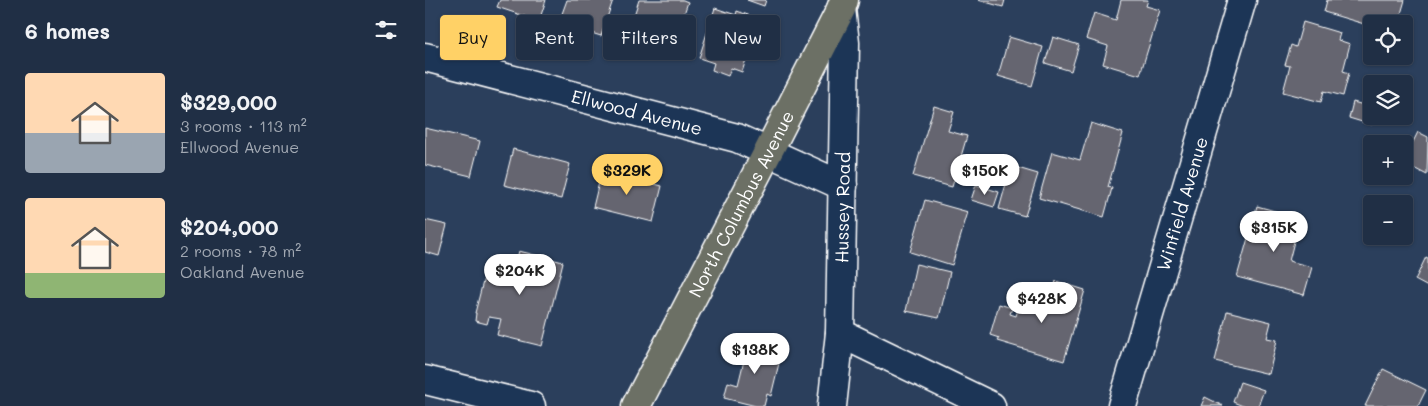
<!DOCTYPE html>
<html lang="en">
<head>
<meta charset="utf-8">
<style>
	body { margin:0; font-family:Mali,sans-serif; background:#2d3b50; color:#f1f3f6; height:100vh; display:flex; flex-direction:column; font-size:19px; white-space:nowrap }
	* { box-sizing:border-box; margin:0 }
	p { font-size:16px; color:#a2a9b3 }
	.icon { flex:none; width:28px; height:28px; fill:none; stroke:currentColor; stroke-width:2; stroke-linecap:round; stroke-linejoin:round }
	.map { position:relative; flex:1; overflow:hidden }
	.side { display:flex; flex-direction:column; background:#202f45; width:425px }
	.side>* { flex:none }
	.guide { position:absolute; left:15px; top:15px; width:475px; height:45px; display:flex; gap:10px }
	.tools { position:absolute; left:938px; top:15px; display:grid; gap:10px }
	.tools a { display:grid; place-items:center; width:50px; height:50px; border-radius:5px; background:#202f45; box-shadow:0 1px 4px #0004,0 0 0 1px #3d4a5e; font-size:25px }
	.price { position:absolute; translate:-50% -42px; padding:0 11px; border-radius:18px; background:#fff; color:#222; font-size:16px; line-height:32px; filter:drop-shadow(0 1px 2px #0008) }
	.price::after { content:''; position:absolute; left:50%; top:30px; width:15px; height:11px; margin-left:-8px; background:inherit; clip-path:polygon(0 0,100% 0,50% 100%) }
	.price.on { background:#ffd166; color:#111 }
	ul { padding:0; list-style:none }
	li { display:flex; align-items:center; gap:15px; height:125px; padding:0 25px }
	li span { display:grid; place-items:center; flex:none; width:140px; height:100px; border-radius:5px; color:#555 }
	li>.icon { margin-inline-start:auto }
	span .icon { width:60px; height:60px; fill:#fffc; stroke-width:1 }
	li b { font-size:21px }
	h2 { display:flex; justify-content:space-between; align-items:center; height:60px; padding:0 25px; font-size:21px }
	.pill { padding:0 18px; border-radius:5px; background:#202f45; box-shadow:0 1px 4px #0004,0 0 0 1px #3d4a5e; font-size:18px; line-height:45px }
	.pill.on { background:#ffd166; color:#111 }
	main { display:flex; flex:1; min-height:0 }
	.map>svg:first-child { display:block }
</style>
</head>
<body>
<main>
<section class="side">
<h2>6 homes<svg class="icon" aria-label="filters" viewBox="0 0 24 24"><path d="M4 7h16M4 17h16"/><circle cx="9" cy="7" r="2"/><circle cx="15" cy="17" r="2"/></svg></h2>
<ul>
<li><span style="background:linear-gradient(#ffd9b3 60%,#9aa5b1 0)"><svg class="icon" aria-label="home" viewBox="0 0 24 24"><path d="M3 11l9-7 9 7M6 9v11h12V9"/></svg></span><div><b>$329,000</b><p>3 rooms · 113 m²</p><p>Ellwood Avenue</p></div></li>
<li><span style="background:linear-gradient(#ffd9b3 75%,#8fb573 0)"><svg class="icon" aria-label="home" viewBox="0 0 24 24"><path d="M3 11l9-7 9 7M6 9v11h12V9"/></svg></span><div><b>$204,000</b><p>2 rooms · 78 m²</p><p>Oakland Avenue</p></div></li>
</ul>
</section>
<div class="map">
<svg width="1003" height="406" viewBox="0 0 1003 406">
	<rect width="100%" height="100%" fill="#2b3f5c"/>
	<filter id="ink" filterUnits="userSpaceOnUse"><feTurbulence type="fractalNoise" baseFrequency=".02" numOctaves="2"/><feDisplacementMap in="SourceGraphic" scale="10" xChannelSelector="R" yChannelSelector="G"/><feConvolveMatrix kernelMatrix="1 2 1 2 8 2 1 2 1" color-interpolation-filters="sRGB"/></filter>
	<g filter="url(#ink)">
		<g fill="#65656f" stroke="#fff">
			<polygon points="75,0 121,0 114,21 72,7"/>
			<polygon points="142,0 188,0 176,36 163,32 160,41 144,35 147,26 134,22"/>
			<polygon points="214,0 258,0 263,2 245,55 201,40"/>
			<polygon points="322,0 341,0 339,6"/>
			<polygon points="553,0 580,0 578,7"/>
			<polygon points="696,0 723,0 721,6 735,10 715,75 678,64 683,46 661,39 669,13 691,20"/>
			<polygon points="902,0 980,0 973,24 946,24 946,26 899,12"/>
			<polygon points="290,8 311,15 312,11 334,19 317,72 306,68 303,76 287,70 289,63 274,58"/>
			<polygon points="878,22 915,33 913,40 925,44 918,71 924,73 918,96 899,91 896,102 858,92 865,66 860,65 866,45 871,47"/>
			<polygon points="584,37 618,47 607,86 573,76"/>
			<polygon points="628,37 654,45 646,71 620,63"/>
			<polygon points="928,102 946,107 946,116 949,116 947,125 924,118"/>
			<polygon points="509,106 529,112 523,131 542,136 527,187 488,176"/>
			<polygon points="666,123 698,133 683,187 687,188 679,217 614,198 627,152 655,160"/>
			<polygon points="0,128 55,141 46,176 0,165"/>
			<polygon points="993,132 1003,137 1002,175 979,163 979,160"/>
			<polygon points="88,149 145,164 136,199 79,185"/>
			<polygon points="586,166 613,174 600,216 574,209"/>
			<polygon points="177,170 237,186 228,222 168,207"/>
			<polygon points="551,185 574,192 569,207 546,200"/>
			<polygon points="500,200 543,212 527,265 485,252"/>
			<polygon points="832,206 875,218 864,261 887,267 879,295 812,277"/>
			<polygon points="0,220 22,225 14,256 0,252"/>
			<polygon points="94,251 138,262 117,346 72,335 76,319 64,317 62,324 50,321 51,313 50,313 64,258 90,265"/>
			<polygon points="1001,257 1003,258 1003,287 990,280"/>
			<polygon points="491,264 525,272 514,318 481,311"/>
			<polygon points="631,281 660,290 639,361 572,341 574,338 565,335 574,304 587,308 585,314 591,316 594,306 621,314"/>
			<polygon points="802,311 846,322 842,338 852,340 844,374 790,361"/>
			<polygon points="325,336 343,341 340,351 356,355 346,396 342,394 339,406 331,406 299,398 303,382 313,385"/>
			<polygon points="958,369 1001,390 993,406 940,406"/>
			<polygon points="815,382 839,390 833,406 818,406 808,402"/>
			<polygon points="780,397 798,406 776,406"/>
		</g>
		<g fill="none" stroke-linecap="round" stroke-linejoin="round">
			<defs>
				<g id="minor">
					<path id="s1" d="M0,57L312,138L418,186"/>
					<polyline points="415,333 566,406"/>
					<polyline points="0,380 106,406"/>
					<path id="s2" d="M407,406L415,333L420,43L416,9"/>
					<path id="s3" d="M697,406L817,0"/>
				</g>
				<g id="primary">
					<path id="s4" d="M211,406L343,152L416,9L419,0"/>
				</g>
			</defs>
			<use href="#minor" stroke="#fff" stroke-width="31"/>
			<use href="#primary" stroke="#fff" stroke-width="31"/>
			<use href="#minor" stroke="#1d3557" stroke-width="28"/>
			<use href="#primary" stroke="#6c7065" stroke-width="28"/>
		</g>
	</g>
	<g text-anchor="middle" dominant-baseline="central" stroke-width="4" stroke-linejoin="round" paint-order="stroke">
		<g font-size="18" fill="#fff" stroke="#1d3557">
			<text stroke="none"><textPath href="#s1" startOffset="219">Ellwood Avenue</textPath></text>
			<text stroke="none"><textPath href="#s3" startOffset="211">Winfield Avenue</textPath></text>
			<text stroke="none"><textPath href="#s4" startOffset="228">North Columbus Avenue</textPath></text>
			<text stroke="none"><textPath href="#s2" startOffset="199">Hussey Road</textPath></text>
		</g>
	</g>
</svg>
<div class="tools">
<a><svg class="icon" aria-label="locate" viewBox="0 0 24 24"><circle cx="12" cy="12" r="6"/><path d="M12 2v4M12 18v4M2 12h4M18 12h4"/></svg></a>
<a><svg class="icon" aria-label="layers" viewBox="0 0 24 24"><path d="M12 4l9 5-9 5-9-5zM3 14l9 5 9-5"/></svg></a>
<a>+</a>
<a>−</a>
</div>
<b class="price on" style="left:202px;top:196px">$329K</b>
<b class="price" style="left:560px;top:196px">$150K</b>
<b class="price" style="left:849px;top:253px">$315K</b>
<b class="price" style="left:95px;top:296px">$204K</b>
<b class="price" style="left:617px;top:324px">$428K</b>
<b class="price" style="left:330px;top:375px">$138K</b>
<div class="guide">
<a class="pill on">Buy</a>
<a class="pill">Rent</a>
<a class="pill">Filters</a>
<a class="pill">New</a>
</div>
</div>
</main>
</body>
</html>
